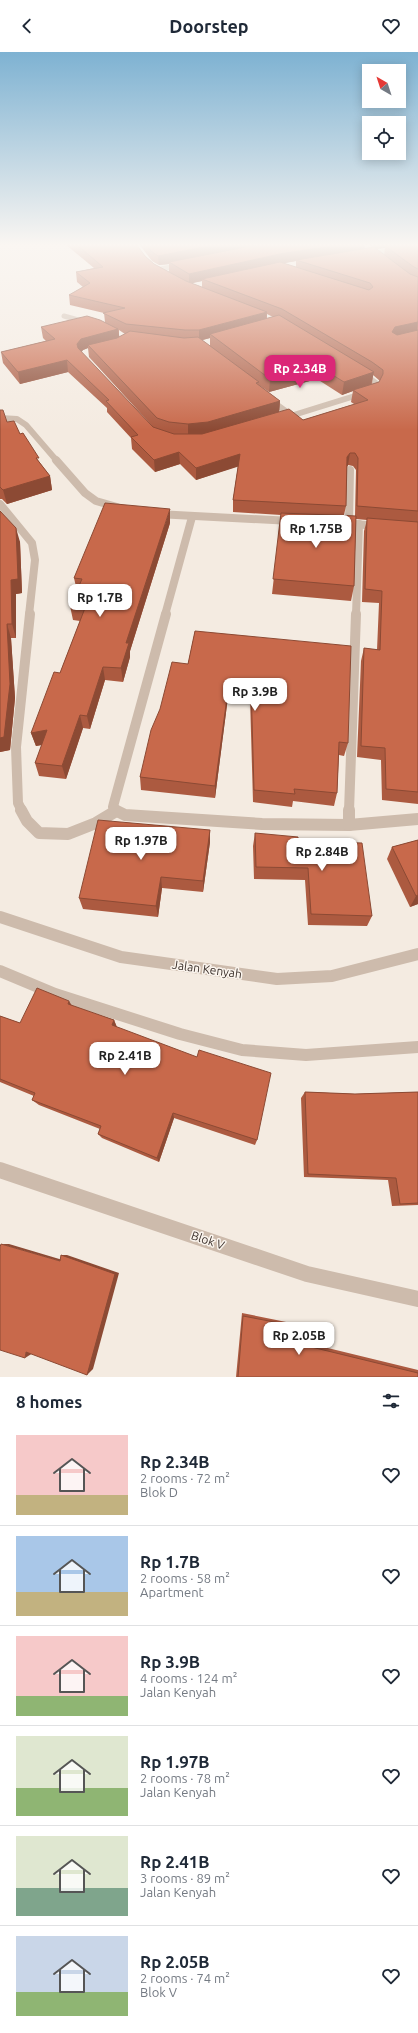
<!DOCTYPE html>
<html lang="en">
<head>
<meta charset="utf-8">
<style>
	body { margin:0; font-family:Ubuntu,sans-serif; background:#f2f2f3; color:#1f2937; height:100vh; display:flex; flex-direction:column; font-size:15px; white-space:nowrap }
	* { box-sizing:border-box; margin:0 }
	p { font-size:13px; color:#747a83 }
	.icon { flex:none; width:22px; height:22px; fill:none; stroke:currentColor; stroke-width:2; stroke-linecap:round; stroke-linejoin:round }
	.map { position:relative; height:1325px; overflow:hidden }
	.sheet { display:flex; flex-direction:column; background:#fff; flex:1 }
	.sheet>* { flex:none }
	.needle { width:26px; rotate:321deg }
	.fabs { position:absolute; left:362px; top:12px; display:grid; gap:8px }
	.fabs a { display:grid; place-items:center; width:44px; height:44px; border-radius:0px; background:#fff; box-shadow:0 2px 10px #0003; font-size:20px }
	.price { position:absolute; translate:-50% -34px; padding:0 9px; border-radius:8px; background:#fff; color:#222; font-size:13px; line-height:26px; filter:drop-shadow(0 1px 2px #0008) }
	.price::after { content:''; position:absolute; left:50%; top:24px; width:12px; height:9px; margin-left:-6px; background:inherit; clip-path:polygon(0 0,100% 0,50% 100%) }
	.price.active { background:#db2777; color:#fff }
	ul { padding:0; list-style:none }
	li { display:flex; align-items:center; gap:12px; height:100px; padding:0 16px }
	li+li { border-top:1px solid #e0e1e3 }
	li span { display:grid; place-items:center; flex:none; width:112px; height:80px; border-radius:0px; color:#555 }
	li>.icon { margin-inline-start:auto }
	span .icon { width:48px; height:48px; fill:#fffc; stroke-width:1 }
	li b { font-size:17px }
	h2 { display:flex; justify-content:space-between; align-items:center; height:48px; padding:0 16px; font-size:17px }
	header { display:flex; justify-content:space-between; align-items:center; height:52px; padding:0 16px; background:#fff; font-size:18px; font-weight:700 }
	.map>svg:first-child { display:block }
</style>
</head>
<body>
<header><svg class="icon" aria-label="back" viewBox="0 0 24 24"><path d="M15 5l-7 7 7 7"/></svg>Doorstep<svg class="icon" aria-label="heart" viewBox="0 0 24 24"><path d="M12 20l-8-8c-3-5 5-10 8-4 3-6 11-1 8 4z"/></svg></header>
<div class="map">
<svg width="418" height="1325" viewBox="0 0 418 1325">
	<rect width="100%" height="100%" fill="#f4ebe1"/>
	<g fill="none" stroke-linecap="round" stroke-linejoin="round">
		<g stroke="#cdbbac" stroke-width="5">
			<polyline points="363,192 373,201 367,202"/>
			<polyline points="373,201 418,196"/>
			<polyline points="156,218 181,213"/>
			<polyline points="64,264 89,271"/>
		</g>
		<g stroke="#cdbbac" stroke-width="6">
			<polyline points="269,347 291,363"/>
			<polyline points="0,366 17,367 26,373 57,409"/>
			<polyline points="284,366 374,338 377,332 362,321"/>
		</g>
		<g stroke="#cdbbac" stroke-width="8">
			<polyline points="56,408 85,441 96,449 117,455"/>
			<polyline points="0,452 32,491 35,508 29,563"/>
			<polyline points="157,462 292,469"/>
			<polyline points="342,471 378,474"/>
			<polyline points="349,471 350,418"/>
			<polyline points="165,563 192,465"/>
			<polyline points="356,563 359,472"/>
		</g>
		<g stroke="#cdbbac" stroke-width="10">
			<polyline points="22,759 18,751 16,695 30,562"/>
			<polyline points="116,759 113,755 114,751 166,562"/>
			<polyline points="349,759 356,562"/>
		</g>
		<g stroke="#cdbbac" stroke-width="12">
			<polyline points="21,758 27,769 39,781 68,782 96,771 116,759"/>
			<polyline points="115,758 125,763 262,772 349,773 418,767"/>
			<polyline points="349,773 349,758"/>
			<polyline points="0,865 121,905 277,927 332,924 418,902"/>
			<polyline points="0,919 55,942 180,982 242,998 306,1003 418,995"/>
		</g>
		<polyline stroke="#cdbbac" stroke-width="16" points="0,1118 307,1222 418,1247"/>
	</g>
	<g fill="#ac5a40" fill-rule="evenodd">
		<path d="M65,192H136L145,204L154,212L169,220V212L159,213L152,209L139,192H365L364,197L373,196L368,192H418V752L382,748L381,708L357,705L361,609L364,596L377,598L379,551L362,550L364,479L367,468L356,467L354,534L351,549L272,542L281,463L233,460V448L238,414L196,428L180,412L155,420L132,397L131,386L107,360V356L68,320L20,332L3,311L1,300L46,289L43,286L41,275L105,270L104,261L70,253L69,243L83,235L77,230L76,220L94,216ZM385,196L384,203L375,197ZM296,209V215L283,211ZM202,229V235L191,231L196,230ZM267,262L273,265L267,267ZM119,278L125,282L119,285ZM210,286V294L202,288ZM88,296L89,305L154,376L153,375L81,300L83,298ZM373,323L380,329L379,330L372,332ZM317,327L342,343L353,339L351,350L354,352L303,368L279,360L280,349L259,333L269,340ZM348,413L353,414L356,418L355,464L344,463L346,454L347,415Z"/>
		<polygon points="0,358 7,370 20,382 40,411 50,424 52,438 7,452 2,447 0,447"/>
		<polygon points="0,459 20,490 22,541 16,542 16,586 11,586 15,646 10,698 0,700"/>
		<polygon points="170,471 130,599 130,605 123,630 105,628 90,677 83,676 66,727 39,724 35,711 42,693 36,694 31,681 60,621 80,569 73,568 70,554 77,539 74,526"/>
		<polygon points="195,579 348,691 344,704 339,703 337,741 334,754 293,749 292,755 253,750 250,646 228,645 215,746 141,738 140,725 188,612"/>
		<polygon points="210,778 210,790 203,840 162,836 158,865 83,857 79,846"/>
		<polygon points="255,781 298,789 372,864 367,874 308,873 305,828 254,827 253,794"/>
		<polygon points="418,788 418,852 410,855 387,807 392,795"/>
		<polygon points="72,954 114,968 117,975 257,1088 255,1093 174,1066 159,1110 102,1086 98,1082 100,1077 39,1053 32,1048 34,1044 0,1030 0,964 20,971"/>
		<polygon points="305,1040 355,1042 418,1040 418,1153 392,1154 388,1128 304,1125 301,1046"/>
		<polygon points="242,1261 296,1272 300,1275 299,1289 418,1318 418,1325 236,1325"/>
	</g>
	<g fill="#8c4a34">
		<polygon points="219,192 259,192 259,194 169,210 169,212 159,213 158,204"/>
		<polygon points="344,192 365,192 364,198 296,208 296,209 202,227 202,229 189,232 189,222 280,202"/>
		<polygon points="375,192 417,192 385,194 385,196 374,197"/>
		<polygon points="267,260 266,270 210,282 210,286 199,289 199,278"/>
		<polygon points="418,270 417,280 393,286 392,280 395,275"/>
		<polygon points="118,277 120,288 88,293 88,296 83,298 79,304 77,292 81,287"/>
		<polygon points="67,308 68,320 20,332 18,320"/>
		<polygon points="318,314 317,327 269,340 270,327"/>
		<polygon points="374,320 371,333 353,338 353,339 342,343 344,330"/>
		<polygon points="280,349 279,362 188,386 188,372"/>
		<polygon points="179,400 180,412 155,420 154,408"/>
		<polygon points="350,401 348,413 345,418 347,405"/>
		<polygon points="240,402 240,414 196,428 196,416"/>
		<polygon points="50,424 52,438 7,452 3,438"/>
		<polygon points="170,457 170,471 130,599 130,605 123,630 121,616 126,591"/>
		<polygon points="16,476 20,490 22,541 16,542 16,586 12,572 11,528"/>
		<polygon points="7,572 11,586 15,646 10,698 0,700 0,686"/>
		<polygon points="103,615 105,628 90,677 87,664"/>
		<polygon points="229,631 228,645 215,746 215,734"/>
		<polygon points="80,663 83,676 66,727 62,714"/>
		<polygon points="47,678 51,691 36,694 31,681"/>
		<polygon points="210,778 210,790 203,840 203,829"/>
		<polygon points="161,825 162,836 158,865 156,854"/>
		<polygon points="418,843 418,852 410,855 416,844"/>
		<polygon points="69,949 74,957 68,952"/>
		<polygon points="114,968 117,976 112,973"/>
		<polygon points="173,1061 174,1066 159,1110 157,1106"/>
		<polygon points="1,1192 9,1192 66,1209 60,1209"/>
		<polygon points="61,1203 67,1203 119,1221 93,1317 87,1323"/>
		<polygon points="26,1300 33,1301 25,1306"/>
	</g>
	<g fill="#c8694b" stroke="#8c4a34">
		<polygon points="76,192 136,192 145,204 154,212 186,229 267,260 199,278 185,278 126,272 103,261 125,256 69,243 90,231 76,220 103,215"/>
		<polygon points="146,192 219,192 158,204 151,199"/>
		<polygon points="261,192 344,192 280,202 189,222 169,210"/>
		<polygon points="404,192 418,192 418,217 414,215 385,194"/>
		<polygon points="374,195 410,222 418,225 418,270 395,275 392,280 397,283 418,278 418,459 357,454 358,406 355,401 350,401 347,405 346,454 233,448 240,402 196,416 179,400 154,408 131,385 138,383 106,349 109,348 67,308 18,320 1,300 55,287 41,275 87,264 100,268 118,277 81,287 77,292 78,296 153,375 174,382 202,382 289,357 303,368 368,348 353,338 379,330 383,322 383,318 372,310 282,257 202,227 280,210 369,238 373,235 370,231 296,208"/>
		<polygon points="279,263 374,320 344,330 318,314 270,327 210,282"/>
		<polygon points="130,279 184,286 198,285 259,330 256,331 280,349 208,370 188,372 169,370 157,366 88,293 117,286"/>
		<polygon points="0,358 3,358 7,370 14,369 20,382 23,381 39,406 36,406 50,424 3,438 0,435"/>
		<polygon points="105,451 170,457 126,591 129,591 121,616 103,615 87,664 80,663 62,714 35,711 47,678 31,681 54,620 60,621 85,556 70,554 82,527 74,526"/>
		<polygon points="0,459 16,476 18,527 11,528 12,572 7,572 10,632 4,685 0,686"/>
		<polygon points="281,461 356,464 354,534 273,527"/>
		<polygon points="367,466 418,470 418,740 386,737 385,696 361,694 364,596 380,598 382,539 365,537"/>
		<polygon points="195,579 351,594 348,691 339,690 337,741 294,737 295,742 254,738 251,632 229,631 215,734 140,725 151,678 160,657 172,610 188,612"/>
		<polygon points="98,768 210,778 203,829 161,825 156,854 79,846"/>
		<polygon points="255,781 298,785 298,789 362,791 372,864 311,862 308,816 256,815"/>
		<polygon points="418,788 418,843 416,844 392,795"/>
		<polygon points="37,936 69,949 68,952 114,968 112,973 197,1005 199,998 271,1021 257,1088 173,1061 157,1106 98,1082 101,1074 32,1048 35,1041 0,1027 0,964 20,971"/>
		<polygon points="305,1040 355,1042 418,1040 418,1151 400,1152 396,1126 308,1122"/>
		<polygon points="1,1192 60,1209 61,1203 115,1222 87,1323 26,1300 25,1306 0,1298 0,1195"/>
		<polygon points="243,1264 300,1275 299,1292 418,1321 418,1325 238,1325"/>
	</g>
	<linearGradient id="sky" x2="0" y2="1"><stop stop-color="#7eb2d2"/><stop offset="0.51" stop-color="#faf6f2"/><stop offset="1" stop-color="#faf6f2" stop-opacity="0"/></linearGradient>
	<rect width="418" height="378" fill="url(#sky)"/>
	<g text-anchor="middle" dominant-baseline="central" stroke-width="3" stroke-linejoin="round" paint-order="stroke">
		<g font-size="12" fill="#3b302b" stroke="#fbf5ee">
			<text transform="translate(207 917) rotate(8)">Jalan Kenyah</text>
			<text transform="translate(208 1188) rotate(19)">Blok V</text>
		</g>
	</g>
</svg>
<div class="fabs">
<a><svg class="needle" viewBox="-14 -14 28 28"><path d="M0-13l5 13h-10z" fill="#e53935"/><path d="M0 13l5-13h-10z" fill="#747a83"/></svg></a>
<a><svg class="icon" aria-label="locate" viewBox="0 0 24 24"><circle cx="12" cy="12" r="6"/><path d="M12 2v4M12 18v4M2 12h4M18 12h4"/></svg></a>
</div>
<b class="price active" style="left:300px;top:337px">Rp 2.34B</b>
<b class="price" style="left:316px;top:497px">Rp 1.75B</b>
<b class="price" style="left:100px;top:566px">Rp 1.7B</b>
<b class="price" style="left:255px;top:660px">Rp 3.9B</b>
<b class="price" style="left:141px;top:809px">Rp 1.97B</b>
<b class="price" style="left:322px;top:820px">Rp 2.84B</b>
<b class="price" style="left:125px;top:1024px">Rp 2.41B</b>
<b class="price" style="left:299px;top:1304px">Rp 2.05B</b>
</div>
<section class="sheet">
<h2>8 homes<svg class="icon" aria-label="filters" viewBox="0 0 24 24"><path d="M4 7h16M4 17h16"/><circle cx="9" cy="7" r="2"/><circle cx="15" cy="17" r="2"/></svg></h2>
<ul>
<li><span style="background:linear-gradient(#f6c9c9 75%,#c2b280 0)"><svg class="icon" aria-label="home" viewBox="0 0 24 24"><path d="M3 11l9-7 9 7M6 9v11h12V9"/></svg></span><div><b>Rp 2.34B</b><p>2 rooms · 72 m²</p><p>Blok D</p></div><svg class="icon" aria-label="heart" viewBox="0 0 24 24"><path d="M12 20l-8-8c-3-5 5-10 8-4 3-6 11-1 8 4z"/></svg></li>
<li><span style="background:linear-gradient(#a9c7e8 70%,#c2b280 0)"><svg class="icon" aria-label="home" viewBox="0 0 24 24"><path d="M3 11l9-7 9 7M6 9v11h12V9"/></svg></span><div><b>Rp 1.7B</b><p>2 rooms · 58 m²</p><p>Apartment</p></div><svg class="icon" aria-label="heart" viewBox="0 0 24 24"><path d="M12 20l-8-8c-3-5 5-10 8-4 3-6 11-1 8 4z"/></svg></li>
<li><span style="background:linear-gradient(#f6c9c9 75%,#8fb573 0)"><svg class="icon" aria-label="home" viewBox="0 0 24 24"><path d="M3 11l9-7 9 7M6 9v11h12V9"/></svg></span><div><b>Rp 3.9B</b><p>4 rooms · 124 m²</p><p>Jalan Kenyah</p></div><svg class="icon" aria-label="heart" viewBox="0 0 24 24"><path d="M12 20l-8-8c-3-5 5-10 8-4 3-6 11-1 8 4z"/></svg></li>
<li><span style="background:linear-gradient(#dfe7d0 65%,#8fb573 0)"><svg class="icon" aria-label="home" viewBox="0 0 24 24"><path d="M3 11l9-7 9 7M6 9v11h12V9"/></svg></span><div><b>Rp 1.97B</b><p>2 rooms · 78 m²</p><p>Jalan Kenyah</p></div><svg class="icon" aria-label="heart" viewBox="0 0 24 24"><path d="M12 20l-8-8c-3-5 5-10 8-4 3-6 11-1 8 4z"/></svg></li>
<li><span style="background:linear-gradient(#dfe7d0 65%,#7fa58c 0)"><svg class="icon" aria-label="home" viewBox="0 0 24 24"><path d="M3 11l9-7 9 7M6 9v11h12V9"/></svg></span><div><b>Rp 2.41B</b><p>3 rooms · 89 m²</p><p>Jalan Kenyah</p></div><svg class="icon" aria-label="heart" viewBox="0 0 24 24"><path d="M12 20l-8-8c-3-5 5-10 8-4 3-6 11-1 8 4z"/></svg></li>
<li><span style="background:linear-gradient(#c9d6e8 70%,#8fb573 0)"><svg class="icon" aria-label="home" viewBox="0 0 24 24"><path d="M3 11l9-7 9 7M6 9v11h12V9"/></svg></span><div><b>Rp 2.05B</b><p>2 rooms · 74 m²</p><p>Blok V</p></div><svg class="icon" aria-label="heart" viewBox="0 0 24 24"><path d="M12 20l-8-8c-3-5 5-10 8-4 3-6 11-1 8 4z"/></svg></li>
</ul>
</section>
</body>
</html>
